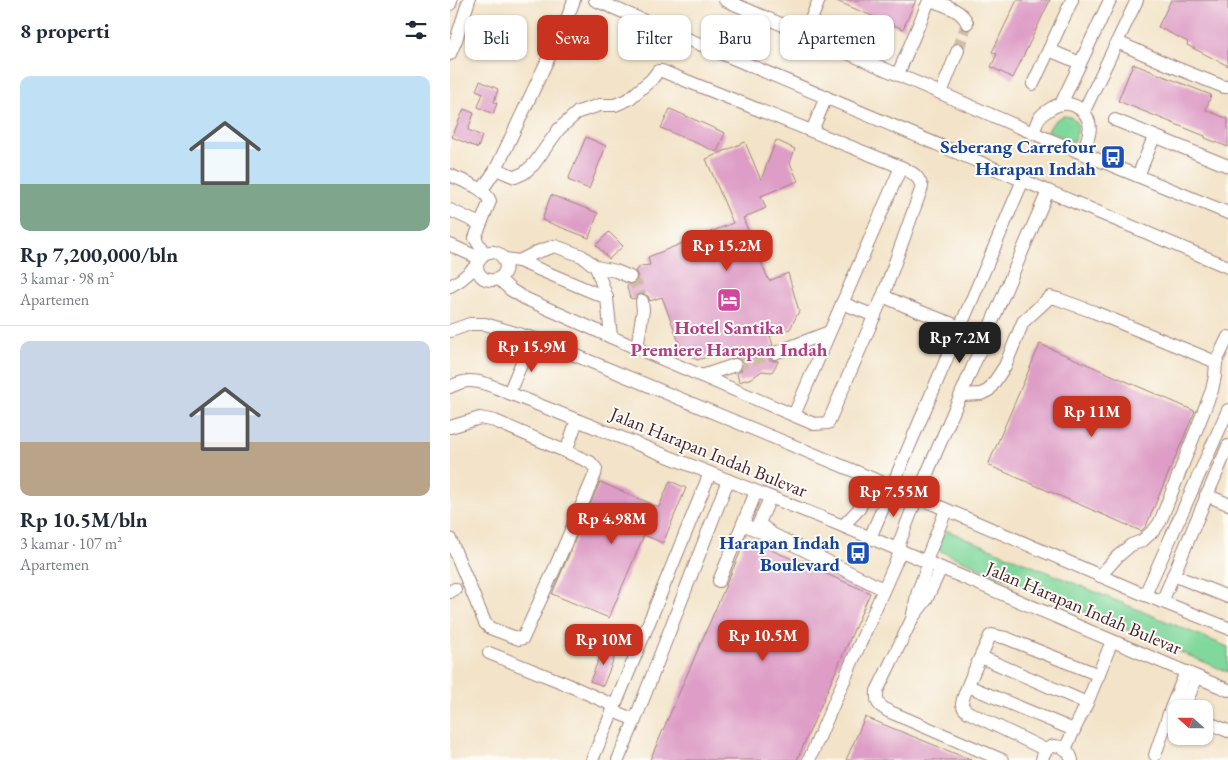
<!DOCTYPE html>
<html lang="id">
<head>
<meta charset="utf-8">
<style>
	body { margin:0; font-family:"EB Garamond",serif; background:#f6f6f7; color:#1f2937; height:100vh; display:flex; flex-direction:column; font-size:19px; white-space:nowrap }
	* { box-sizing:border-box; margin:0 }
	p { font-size:16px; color:#747a83 }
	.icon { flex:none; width:28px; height:28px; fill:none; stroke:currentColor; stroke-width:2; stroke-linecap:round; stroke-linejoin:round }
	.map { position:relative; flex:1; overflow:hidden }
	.side { display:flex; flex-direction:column; background:#fff; width:450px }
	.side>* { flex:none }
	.hud { position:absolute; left:15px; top:15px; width:475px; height:45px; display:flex; gap:10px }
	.needle { width:32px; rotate:291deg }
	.fabs { position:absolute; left:718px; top:700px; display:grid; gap:10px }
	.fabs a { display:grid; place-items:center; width:45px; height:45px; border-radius:10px; background:#fff; box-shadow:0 1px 4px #0004; font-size:25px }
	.price { position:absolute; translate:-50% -42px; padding:0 11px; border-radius:10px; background:#c8321e; color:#fff; font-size:16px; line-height:32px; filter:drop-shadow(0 1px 2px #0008) }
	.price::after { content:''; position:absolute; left:50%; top:30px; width:15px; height:11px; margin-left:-8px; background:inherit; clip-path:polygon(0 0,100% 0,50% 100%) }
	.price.current { background:#222; color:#fff }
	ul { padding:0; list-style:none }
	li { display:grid; align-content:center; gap:10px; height:265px; padding:0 20px }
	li+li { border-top:1px solid #e0e1e3 }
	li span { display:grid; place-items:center; height:155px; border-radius:10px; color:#555 }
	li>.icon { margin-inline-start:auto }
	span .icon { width:90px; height:90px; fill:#fffc; stroke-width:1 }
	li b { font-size:21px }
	h2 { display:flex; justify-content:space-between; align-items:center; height:60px; padding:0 20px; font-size:21px }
	.chip { padding:0 18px; border-radius:10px; background:#fff; box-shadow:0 1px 4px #0004; font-size:18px; line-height:45px }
	.chip.current { background:#c8321e; color:#fff }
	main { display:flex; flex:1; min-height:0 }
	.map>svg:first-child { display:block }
</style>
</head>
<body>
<main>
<section class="side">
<h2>8 properti<svg class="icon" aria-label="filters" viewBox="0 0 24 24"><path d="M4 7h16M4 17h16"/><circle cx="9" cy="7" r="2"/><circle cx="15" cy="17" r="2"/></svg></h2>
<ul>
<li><span style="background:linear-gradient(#bfe0f5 70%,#7fa58c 0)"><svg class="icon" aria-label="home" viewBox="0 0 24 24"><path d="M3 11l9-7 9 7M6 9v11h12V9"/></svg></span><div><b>Rp 7,200,000/bln</b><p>3 kamar · 98 m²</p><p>Apartemen</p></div></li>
<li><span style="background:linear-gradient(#c9d6e8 65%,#b9a48a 0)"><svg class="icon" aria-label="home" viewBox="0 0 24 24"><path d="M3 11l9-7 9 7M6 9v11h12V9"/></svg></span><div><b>Rp 10.5M/bln</b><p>3 kamar · 107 m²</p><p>Apartemen</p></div></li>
</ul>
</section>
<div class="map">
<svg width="778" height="760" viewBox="0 0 778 760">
	<rect width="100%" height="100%" fill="#fdfcf7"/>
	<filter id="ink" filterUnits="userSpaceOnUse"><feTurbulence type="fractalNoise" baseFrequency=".02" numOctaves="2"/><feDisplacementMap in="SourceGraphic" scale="10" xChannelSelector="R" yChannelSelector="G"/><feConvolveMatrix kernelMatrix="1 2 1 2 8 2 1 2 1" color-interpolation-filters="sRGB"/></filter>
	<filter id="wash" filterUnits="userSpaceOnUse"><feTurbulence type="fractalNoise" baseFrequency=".0096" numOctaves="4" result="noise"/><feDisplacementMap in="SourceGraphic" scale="20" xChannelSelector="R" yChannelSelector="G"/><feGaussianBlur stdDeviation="1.12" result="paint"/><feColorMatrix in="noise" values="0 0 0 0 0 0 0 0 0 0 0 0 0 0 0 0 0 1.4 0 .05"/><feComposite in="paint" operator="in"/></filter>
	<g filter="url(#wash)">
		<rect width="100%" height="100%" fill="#f3e3c8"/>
		<g fill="#81d89c" stroke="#667c64">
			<path d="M614,116C631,117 629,129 624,142L598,131C602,123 605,119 614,116Z"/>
			<polygon points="496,530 778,647 778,672 488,550 490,540"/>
		</g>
		<g id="blocks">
			<g fill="#de9dc6">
				<polygon points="384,0 466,0 453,29"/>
				<polygon points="567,0 600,0 563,78 541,67 547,54 542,52"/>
				<polygon points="721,0 778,0 778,66 737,45 738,42 708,27"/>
				<polygon points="683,64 761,95 756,110 778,119 778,147 755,138 755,136 668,101"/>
				<polygon points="30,81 48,89 44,102 47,103 43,114 28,107 33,93 26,90"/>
				<polygon points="14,109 24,113 18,130 32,136 28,148 2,137"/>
				<polygon points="220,109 275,133 267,152 211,128"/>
				<polygon points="136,137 156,146 139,189 118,180"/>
				<polygon points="326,140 345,149 340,163 348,181 311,196 316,208 293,218 319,281 338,273 349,311 340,329 320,336 323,345 318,348 317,355 320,360 324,361 328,361 328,362 322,372 312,371 302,378 289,382 287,373 291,371 293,366 292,362 290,359 286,357 280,358 275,352 247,360 232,350 212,297 200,301 198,296 192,293 187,295 184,299 180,298 177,288 178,285 184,284 187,281 188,276 185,271 191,266 200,265 198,257 283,223 256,159 295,142 311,180"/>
				<polygon points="101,195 148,213 139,238 92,220"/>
				<polygon points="159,232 173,246 159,259 146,245"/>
				<polygon points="590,344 745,411 696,526 691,531 538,465"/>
				<polygon points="220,481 236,488 213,543 194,535 159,618 102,594 150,482 209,507"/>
				<polygon points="296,539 420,593 347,760 200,760"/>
				<polygon points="154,646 167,651 153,686 140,681"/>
				<polygon points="415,717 521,760 396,760"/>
			</g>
		</g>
	</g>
	<g filter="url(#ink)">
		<use href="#blocks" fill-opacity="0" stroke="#9e817a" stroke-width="1"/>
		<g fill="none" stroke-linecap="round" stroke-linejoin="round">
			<g stroke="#d1bca9" stroke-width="12" stroke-dasharray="12 6" stroke-linecap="butt">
				<polyline points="508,50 517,23"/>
				<polyline points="180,277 187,286 192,301"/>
				<polyline points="285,365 325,353"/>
			</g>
			<defs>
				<g id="minor">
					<polyline points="145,0 778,267"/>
					<polyline points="275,0 583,133 778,213"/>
					<polyline points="0,4 1,0"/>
					<polyline points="355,34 369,0"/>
					<polyline points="667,42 724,67 774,87 778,87"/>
					<polyline points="599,50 630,63"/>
					<polyline points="0,54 6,40 19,0"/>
					<path d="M448,74L478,3L481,1H483C495,5 513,11 517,23"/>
					<polyline points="583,84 622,0"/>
					<polyline points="491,93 508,50"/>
					<polyline points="611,104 660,0"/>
					<polyline points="634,111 687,0"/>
					<polyline points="665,120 778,166"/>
					<polyline points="362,131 376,97"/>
					<path d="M583,133C585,128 587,122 589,118C594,112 605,105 612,104C624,102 636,111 639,122C642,132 636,144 632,153"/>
					<polyline points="46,169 65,177 74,173 84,164 109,129 128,112 150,105 165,105 179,99 202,79 208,71 212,71 451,167"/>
					<path d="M0,175C14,182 33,186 40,201L25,238L34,253"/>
					<polyline points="688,176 704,137"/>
					<polyline points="32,190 46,169 117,19 124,0"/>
					<polyline points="0,210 30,224"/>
					<polyline points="0,245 29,258"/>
					<polyline points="55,259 69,261 157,298 161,337"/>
					<polyline points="69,261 87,252 105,246 132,256 146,267 157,298"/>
					<polyline points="146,267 166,271 180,277"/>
					<path d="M49,279L61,290L74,298L161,337L364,424L378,423L433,296L472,187C468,175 463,173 451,167L344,415"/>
					<path d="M0,286C9,282 18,274 25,267C30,262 29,256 36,253C50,247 62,265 52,276C46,282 34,282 29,273C28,273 27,267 27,266"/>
					<polyline points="433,296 458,307 511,327"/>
					<polyline points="392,303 425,316"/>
					<polyline points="0,331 20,324 35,324 82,338 103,346 467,497 695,595 778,628"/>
					<polyline points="187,348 193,310 192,301"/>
					<polyline points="325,353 379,332"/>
					<polyline points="252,376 285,365"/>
					<path d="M0,387C6,384 13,381 20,381C33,381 47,388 59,393L388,524L778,690"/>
					<polyline points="59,393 82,338"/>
					<polyline points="512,395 531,394 539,390 555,366 573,322 600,297 608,299 644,312 766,362"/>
					<polyline points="0,427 30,418 45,421 140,462 146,469 145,474 104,570 73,638 69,639 40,628 35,623 0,539"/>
					<polyline points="116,452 127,420"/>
					<polyline points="756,495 778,504"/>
					<path d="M320,498L309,523C312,527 317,529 320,532"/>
					<polyline points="293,524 315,534 322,534 433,589"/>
					<polyline points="393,526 409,509 414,498 413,476"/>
					<polyline points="420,538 573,180"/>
					<polyline points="447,549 467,497 598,191"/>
					<polyline points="476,561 496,510"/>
					<path d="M491,568L476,600L463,617L427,691C426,703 428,705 438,711L552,760"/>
					<polyline points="723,575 778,597"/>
					<polyline points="650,576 667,557 681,545 692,541 705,529 710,522 762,390 765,376 766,362 778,337"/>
					<polyline points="269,581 306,492"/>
					<polyline points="0,592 5,589"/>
					<polyline points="695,595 778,410"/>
					<polyline points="712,602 778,446"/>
					<polyline points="463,614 468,591 479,563"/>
					<polyline points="39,653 114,683 165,706"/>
					<polyline points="531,657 637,703"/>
					<polyline points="518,686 624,730"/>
					<polyline points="733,709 747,677"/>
					<polyline points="163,711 185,720"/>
					<polyline points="754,721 778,731"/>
					<polyline points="615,749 637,703 662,641"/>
					<path d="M596,750L520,713C516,711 513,708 512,704C512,694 535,648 540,636L542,635L556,638L649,675"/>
					<polyline points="705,755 721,708 736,672"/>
					<polyline points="142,760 173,686 260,473"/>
					<polyline points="168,760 185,720 278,480"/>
					<polyline points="359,760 451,550"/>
					<path d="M592,760C595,741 617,742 622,760"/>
				</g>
			</defs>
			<use href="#minor" stroke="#9e817a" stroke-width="14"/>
			<use href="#minor" stroke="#fff" stroke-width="12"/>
		</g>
	</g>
	<defs>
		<symbol id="bus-square" viewBox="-11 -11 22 22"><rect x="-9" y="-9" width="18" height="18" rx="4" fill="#1a4fb4" stroke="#fdfcf7"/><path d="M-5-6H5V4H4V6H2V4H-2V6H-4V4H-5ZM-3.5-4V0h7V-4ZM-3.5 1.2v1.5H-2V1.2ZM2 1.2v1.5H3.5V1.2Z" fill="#fff"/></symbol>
		<symbol id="hotel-square" viewBox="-11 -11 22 22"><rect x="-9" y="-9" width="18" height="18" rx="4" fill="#d1479c" stroke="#fdfcf7"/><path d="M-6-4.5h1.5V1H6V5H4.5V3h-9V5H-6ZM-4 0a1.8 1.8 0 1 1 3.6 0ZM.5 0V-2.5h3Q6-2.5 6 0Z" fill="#fff"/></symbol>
	</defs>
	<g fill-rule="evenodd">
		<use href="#bus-square" x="649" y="143" width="28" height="28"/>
		<use href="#hotel-square" x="265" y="286" width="28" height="28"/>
		<use href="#bus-square" x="394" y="539" width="28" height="28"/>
	</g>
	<g text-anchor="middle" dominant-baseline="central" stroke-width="4" stroke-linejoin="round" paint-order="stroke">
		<g font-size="19" font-weight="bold" fill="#164399" stroke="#fdfcf7" text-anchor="end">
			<text x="646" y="146">Seberang Carrefour<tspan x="646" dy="22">Harapan Indah</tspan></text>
			<text x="390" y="542">Harapan Indah<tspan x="390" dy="22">Boulevard</tspan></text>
		</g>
		<g font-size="19" font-weight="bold" fill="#b23c85" stroke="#fdfcf7">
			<text x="279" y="327">Hotel Santika<tspan x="279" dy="22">Premiere Harapan Indah</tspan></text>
		</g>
		<g font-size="19" fill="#4a1f2b" stroke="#fdfcf7">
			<text transform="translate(259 452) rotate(22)">Jalan Harapan Indah Bulevar</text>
			<text transform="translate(634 608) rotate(23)">Jalan Harapan Indah Bulevar</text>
		</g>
	</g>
</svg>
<div class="fabs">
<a><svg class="needle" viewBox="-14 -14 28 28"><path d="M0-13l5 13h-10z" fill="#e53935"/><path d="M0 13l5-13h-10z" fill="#747a83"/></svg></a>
</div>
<b class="price" style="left:277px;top:272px">Rp 15.2M</b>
<b class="price current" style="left:510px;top:364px">Rp 7.2M</b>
<b class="price" style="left:82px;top:373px">Rp 15.9M</b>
<b class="price" style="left:642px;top:438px">Rp 11M</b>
<b class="price" style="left:444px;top:518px">Rp 7.55M</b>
<b class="price" style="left:162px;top:545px">Rp 4.98M</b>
<b class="price" style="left:313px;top:662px">Rp 10.5M</b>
<b class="price" style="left:154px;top:666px">Rp 10M</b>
<div class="hud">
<a class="chip">Beli</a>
<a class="chip current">Sewa</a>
<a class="chip">Filter</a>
<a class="chip">Baru</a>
<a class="chip">Apartemen</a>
</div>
</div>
</main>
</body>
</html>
